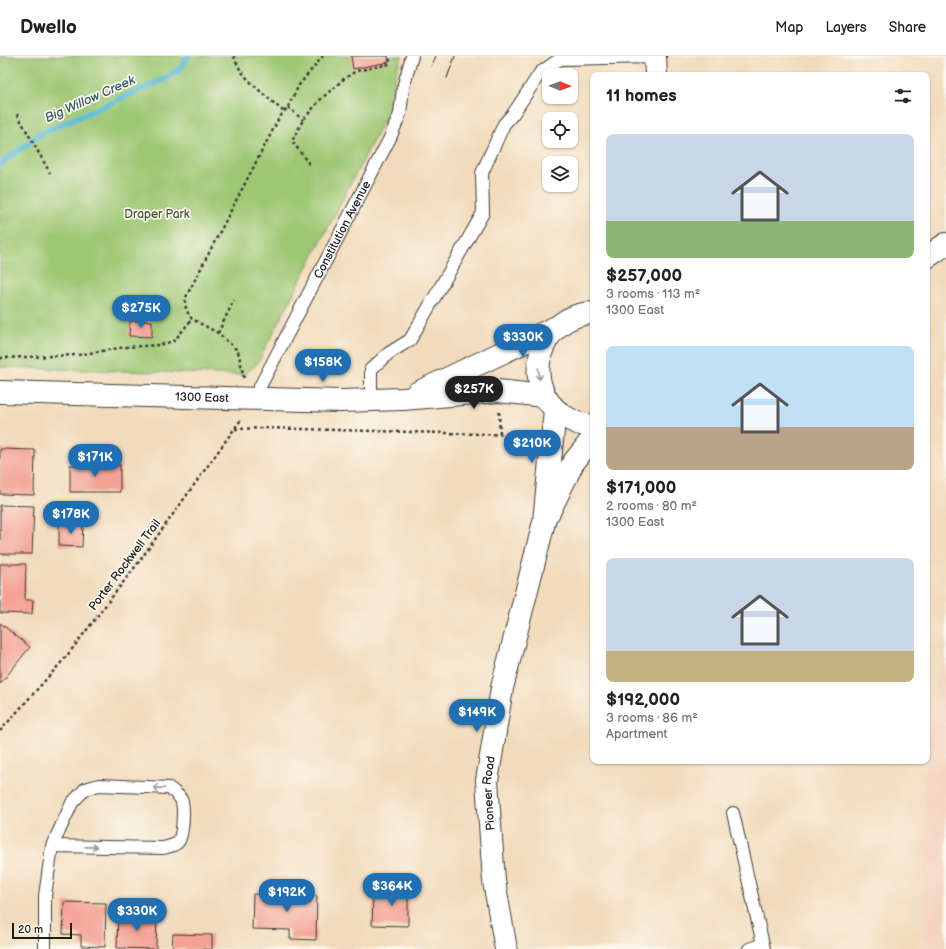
<!DOCTYPE html>
<html lang="en">
<head>
<meta charset="utf-8">
<style>
	body { margin:0; font-family:"Balsamiq Sans",sans-serif; background:#f2f2f2; color:#202124; height:100vh; display:flex; flex-direction:column; font-size:15px; white-space:nowrap }
	* { box-sizing:border-box; margin:0 }
	p { font-size:13px; color:#757577 }
	.icon { flex:none; width:22px; height:22px; fill:none; stroke:currentColor; stroke-width:2; stroke-linecap:round; stroke-linejoin:round }
	.map { position:relative; flex:1; overflow:hidden }
	.sheet { position:absolute; left:590px; top:16px; width:340px; height:692px; display:flex; flex-direction:column; background:#fff; border-radius:8px; box-shadow:0 1px 3px #0004 }
	.sheet>* { flex:none }
	.needle { width:26px; rotate:91deg }
	.tools { position:absolute; left:542px; top:12px; display:grid; gap:8px }
	.tools a { display:grid; place-items:center; width:36px; height:36px; border-radius:8px; background:#fff; box-shadow:0 1px 3px #0004; font-size:20px }
	.scale { position:absolute; left:12px; bottom:10px; width:60px; box-sizing:border-box; padding-left:4px; border:2px solid #1c1c1c; border-top:0; font-size:11px; line-height:14px; white-space:nowrap; color:#1c1c1c; -webkit-text-stroke:3px #fbf7ec; paint-order:stroke }
	.price { position:absolute; translate:-50% -34px; padding:0 9px; border-radius:14px; background:#1f6fb2; color:#fff; font-size:13px; line-height:26px; filter:drop-shadow(0 1px 2px #0008) }
	.price::after { content:''; position:absolute; left:50%; top:24px; width:12px; height:9px; margin-left:-6px; background:inherit; clip-path:polygon(0 0,100% 0,50% 100%) }
	.price.on { background:#222; color:#fff }
	ul { padding:0; list-style:none }
	li { display:grid; align-content:center; gap:8px; height:212px; padding:0 16px }
	li span { display:grid; place-items:center; height:124px; border-radius:8px; color:#555 }
	li>.icon { margin-inline-start:auto }
	span .icon { width:72px; height:72px; fill:#fffc; stroke-width:1 }
	li b { font-size:17px }
	h2 { display:flex; justify-content:space-between; align-items:center; height:48px; padding:0 16px; font-size:17px }
	header { display:flex; align-items:center; gap:24px; box-sizing:border-box; height:56px; padding:0 20px; background:#fff; border-bottom:1px solid #e0e0e0 }
	header strong { font-size:19px }
	nav { display:flex; gap:22px; margin-inline-start:auto; font-size:14px }
	.map>svg:first-child { display:block }
</style>
</head>
<body>
<header>
<strong>Dwello</strong>
<nav><a>Map</a><a>Layers</a><a>Share</a></nav>
</header>
<div class="map">
<svg width="946" height="893" viewBox="0 0 946 893">
	<rect width="100%" height="100%" fill="#fbf7ec"/>
	<filter id="ink" filterUnits="userSpaceOnUse"><feTurbulence type="fractalNoise" baseFrequency=".025" numOctaves="2"/><feDisplacementMap in="SourceGraphic" scale="8" xChannelSelector="R" yChannelSelector="G"/><feConvolveMatrix kernelMatrix="1 2 1 2 8 2 1 2 1" color-interpolation-filters="sRGB"/></filter>
	<filter id="wash" filterUnits="userSpaceOnUse"><feTurbulence type="fractalNoise" baseFrequency=".012" numOctaves="4" result="noise"/><feDisplacementMap in="SourceGraphic" scale="16" xChannelSelector="R" yChannelSelector="G"/><feGaussianBlur stdDeviation="0.9" result="paint"/><feColorMatrix in="noise" values="0 0 0 0 0 0 0 0 0 0 0 0 0 0 0 0 0 1.4 0 .05"/><feComposite in="paint" operator="in"/></filter>
	<g filter="url(#wash)">
		<rect width="100%" height="100%" fill="#f2dbbc"/>
		<polygon fill="#f4d3c0" points="946,576 946,893 923,893 925,705 927,705 927,671"/>
		<polygon fill="#9ec773" stroke="#5d7248" points="0,0 402,0 395,19 389,54 257,308 244,319 0,311"/>
		<g fill="none" stroke-linecap="round" stroke-linejoin="round">
			<polyline stroke="#55bad4" stroke-width="6" points="0,108 42,77 165,23 181,12 188,0"/>
		</g>
		<g id="blocks">
			<g fill="#f4a294">
				<polygon points="351,0 388,0 389,6 353,13"/>
				<polygon points="130,265 152,265 152,281 129,280"/>
				<polygon points="0,393 35,394 34,439 0,438"/>
				<rect x="70" y="409" width="50" height="27"/>
				<polygon points="0,449 34,450 32,498 0,498"/>
				<polygon points="59,467 83,467 82,491 59,490"/>
				<polygon points="0,508 26,508 25,544 33,544 32,558 0,557"/>
				<polygon points="0,567 30,591 0,628"/>
				<polygon points="396,822 408,822 408,870 372,869 373,839 396,839"/>
				<polygon points="291,827 305,827 305,839 317,840 316,884 290,883 290,874 252,873 253,838 291,839"/>
				<polygon points="64,846 106,847 105,891 81,890 81,879 63,878"/>
				<polygon points="118,858 157,860 156,893 117,892"/>
				<polygon points="173,878 212,879 212,893 172,893"/>
			</g>
		</g>
	</g>
	<g filter="url(#ink)">
		<use href="#blocks" fill-opacity="0" stroke="#3c3934" stroke-width="1"/>
		<g fill="none" stroke-linecap="round" stroke-linejoin="round">
			<defs>
				<g id="lane">
					<path id="s1" d="M254,342L390,82L400,58L403,32L412,0"/>
					<polyline points="371,344 371,313 389,297 410,284 483,157 482,117 504,68 513,58 540,17 560,3 655,1"/>
					<polyline points="733,757 764,893"/>
					<path d="M45,893V840L52,790L72,747L85,733L99,729L169,732C174,736 180,739 182,746C184,754 183,780 178,786C174,790 168,791 163,792L52,790"/>
					<polyline points="749,893 763,888"/>
				</g>
				<g id="secondary">
					<polyline points="655,0 656,19"/>
					<polyline points="927,201 946,188"/>
					<path d="M593,257C538,259 518,331 564,360C573,366 583,370 593,369"/>
					<path id="s2" d="M0,336L341,345L403,343L498,335L544,340"/>
					<polyline points="417,337 554,272"/>
					<polyline points="549,456 573,407 593,382"/>
					<path id="s3" d="M506,893L494,825L487,725L502,632L544,466L555,354"/>
				</g>
			</defs>
			<use href="#lane" stroke="#3c3934" stroke-width="14"/>
			<use href="#secondary" stroke="#3c3934" stroke-width="24"/>
			<g stroke="#3c3934" stroke-width="2.5" stroke-dasharray="3 3" stroke-linecap="butt">
				<path d="M234,0C239,21 268,41 284,56"/>
				<polyline points="288,51 303,64"/>
				<polyline points="17,58 50,117"/>
				<polyline points="309,108 292,85 303,64 321,43 345,22 356,15 390,8 389,0"/>
				<polyline points="218,277 234,244"/>
				<polyline points="0,302 78,299 126,291 159,289 174,285 192,263"/>
				<polyline points="244,322 238,295 218,277 192,263 186,254 185,243 279,62 288,51 299,29 323,0"/>
				<polyline points="499,356 500,378"/>
				<polyline points="235,373 265,372 516,379 527,387 528,395"/>
				<polyline points="0,675 66,601 138,507 240,365 240,362"/>
			</g>
			<use href="#lane" stroke="#fff" stroke-width="12"/>
			<use href="#secondary" stroke="#fff" stroke-width="22"/>
			<g stroke="#1c1c1c" stroke-width="1">
				<polyline points="431,11 436,0"/>
				<polyline points="447,22 455,0"/>
			</g>
		</g>
		<defs><path id="oneway-shaft" d="M-6 0H5M1.5-3L5.5 0L1.5 3" fill="none" stroke-width="1.6" stroke-linecap="round" stroke-linejoin="round"/></defs>
		<g stroke="#999">
			<use href="#oneway-shaft" transform="translate(539 318) rotate(83)"/>
			<use href="#oneway-shaft" transform="translate(159 732) rotate(-178)"/>
			<use href="#oneway-shaft" transform="translate(91 791) rotate(1)"/>
		</g>
	</g>
	<g text-anchor="middle" dominant-baseline="central" stroke-width="3.5" stroke-linejoin="round" paint-order="stroke">
		<g font-size="12" fill="#4a583a" stroke="#fbf7ec">
			<text x="157" y="158">Draper Park</text>
		</g>
		<g font-size="12" fill="#1c1c1c" stroke="#fbf7ec">
			<text stroke="none"><textPath href="#s1" startOffset="190">Constitution Avenue</textPath></text>
			<text stroke="none"><textPath href="#s2" startOffset="202">1300 East</textPath></text>
			<text transform="translate(125 509) rotate(-53)">Porter Rockwell Trail</text>
			<text stroke="none"><textPath href="#s3" startOffset="157">Pioneer Road</textPath></text>
		</g>
		<g font-size="13" font-style="italic" fill="#335b66" stroke="#fbf7ec">
			<text transform="translate(90 43) rotate(-24)">Big Willow Creek</text>
		</g>
	</g>
</svg>
<div class="tools">
<a><svg class="needle" viewBox="-14 -14 28 28"><path d="M0-13l5 13h-10z" fill="#e53935"/><path d="M0 13l5-13h-10z" fill="#757577"/></svg></a>
<a><svg class="icon" aria-label="locate" viewBox="0 0 24 24"><circle cx="12" cy="12" r="6"/><path d="M12 2v4M12 18v4M2 12h4M18 12h4"/></svg></a>
<a><svg class="icon" aria-label="layers" viewBox="0 0 24 24"><path d="M12 4l9 5-9 5-9-5zM3 14l9 5 9-5"/></svg></a>
</div>
<div class="scale">20 m</div>
<b class="price" style="left:141px;top:273px">$275K</b>
<b class="price" style="left:523px;top:302px">$330K</b>
<b class="price" style="left:323px;top:327px">$158K</b>
<b class="price on" style="left:474px;top:354px">$257K</b>
<b class="price" style="left:532px;top:408px">$210K</b>
<b class="price" style="left:95px;top:422px">$171K</b>
<b class="price" style="left:71px;top:479px">$178K</b>
<b class="price" style="left:477px;top:677px">$149K</b>
<b class="price" style="left:392px;top:851px">$364K</b>
<b class="price" style="left:287px;top:857px">$192K</b>
<b class="price" style="left:137px;top:876px">$330K</b>
<section class="sheet">
<h2>11 homes<svg class="icon" aria-label="filters" viewBox="0 0 24 24"><path d="M4 7h16M4 17h16"/><circle cx="9" cy="7" r="2"/><circle cx="15" cy="17" r="2"/></svg></h2>
<ul>
<li><span style="background:linear-gradient(#c9d6e8 70%,#8fb573 0)"><svg class="icon" aria-label="home" viewBox="0 0 24 24"><path d="M3 11l9-7 9 7M6 9v11h12V9"/></svg></span><div><b>$257,000</b><p>3 rooms · 113 m²</p><p>1300 East</p></div></li>
<li><span style="background:linear-gradient(#bfe0f5 65%,#b9a48a 0)"><svg class="icon" aria-label="home" viewBox="0 0 24 24"><path d="M3 11l9-7 9 7M6 9v11h12V9"/></svg></span><div><b>$171,000</b><p>2 rooms · 80 m²</p><p>1300 East</p></div></li>
<li><span style="background:linear-gradient(#c9d6e8 75%,#c2b280 0)"><svg class="icon" aria-label="home" viewBox="0 0 24 24"><path d="M3 11l9-7 9 7M6 9v11h12V9"/></svg></span><div><b>$192,000</b><p>3 rooms · 86 m²</p><p>Apartment</p></div></li>
</ul>
</section>
</div>
</body>
</html>
